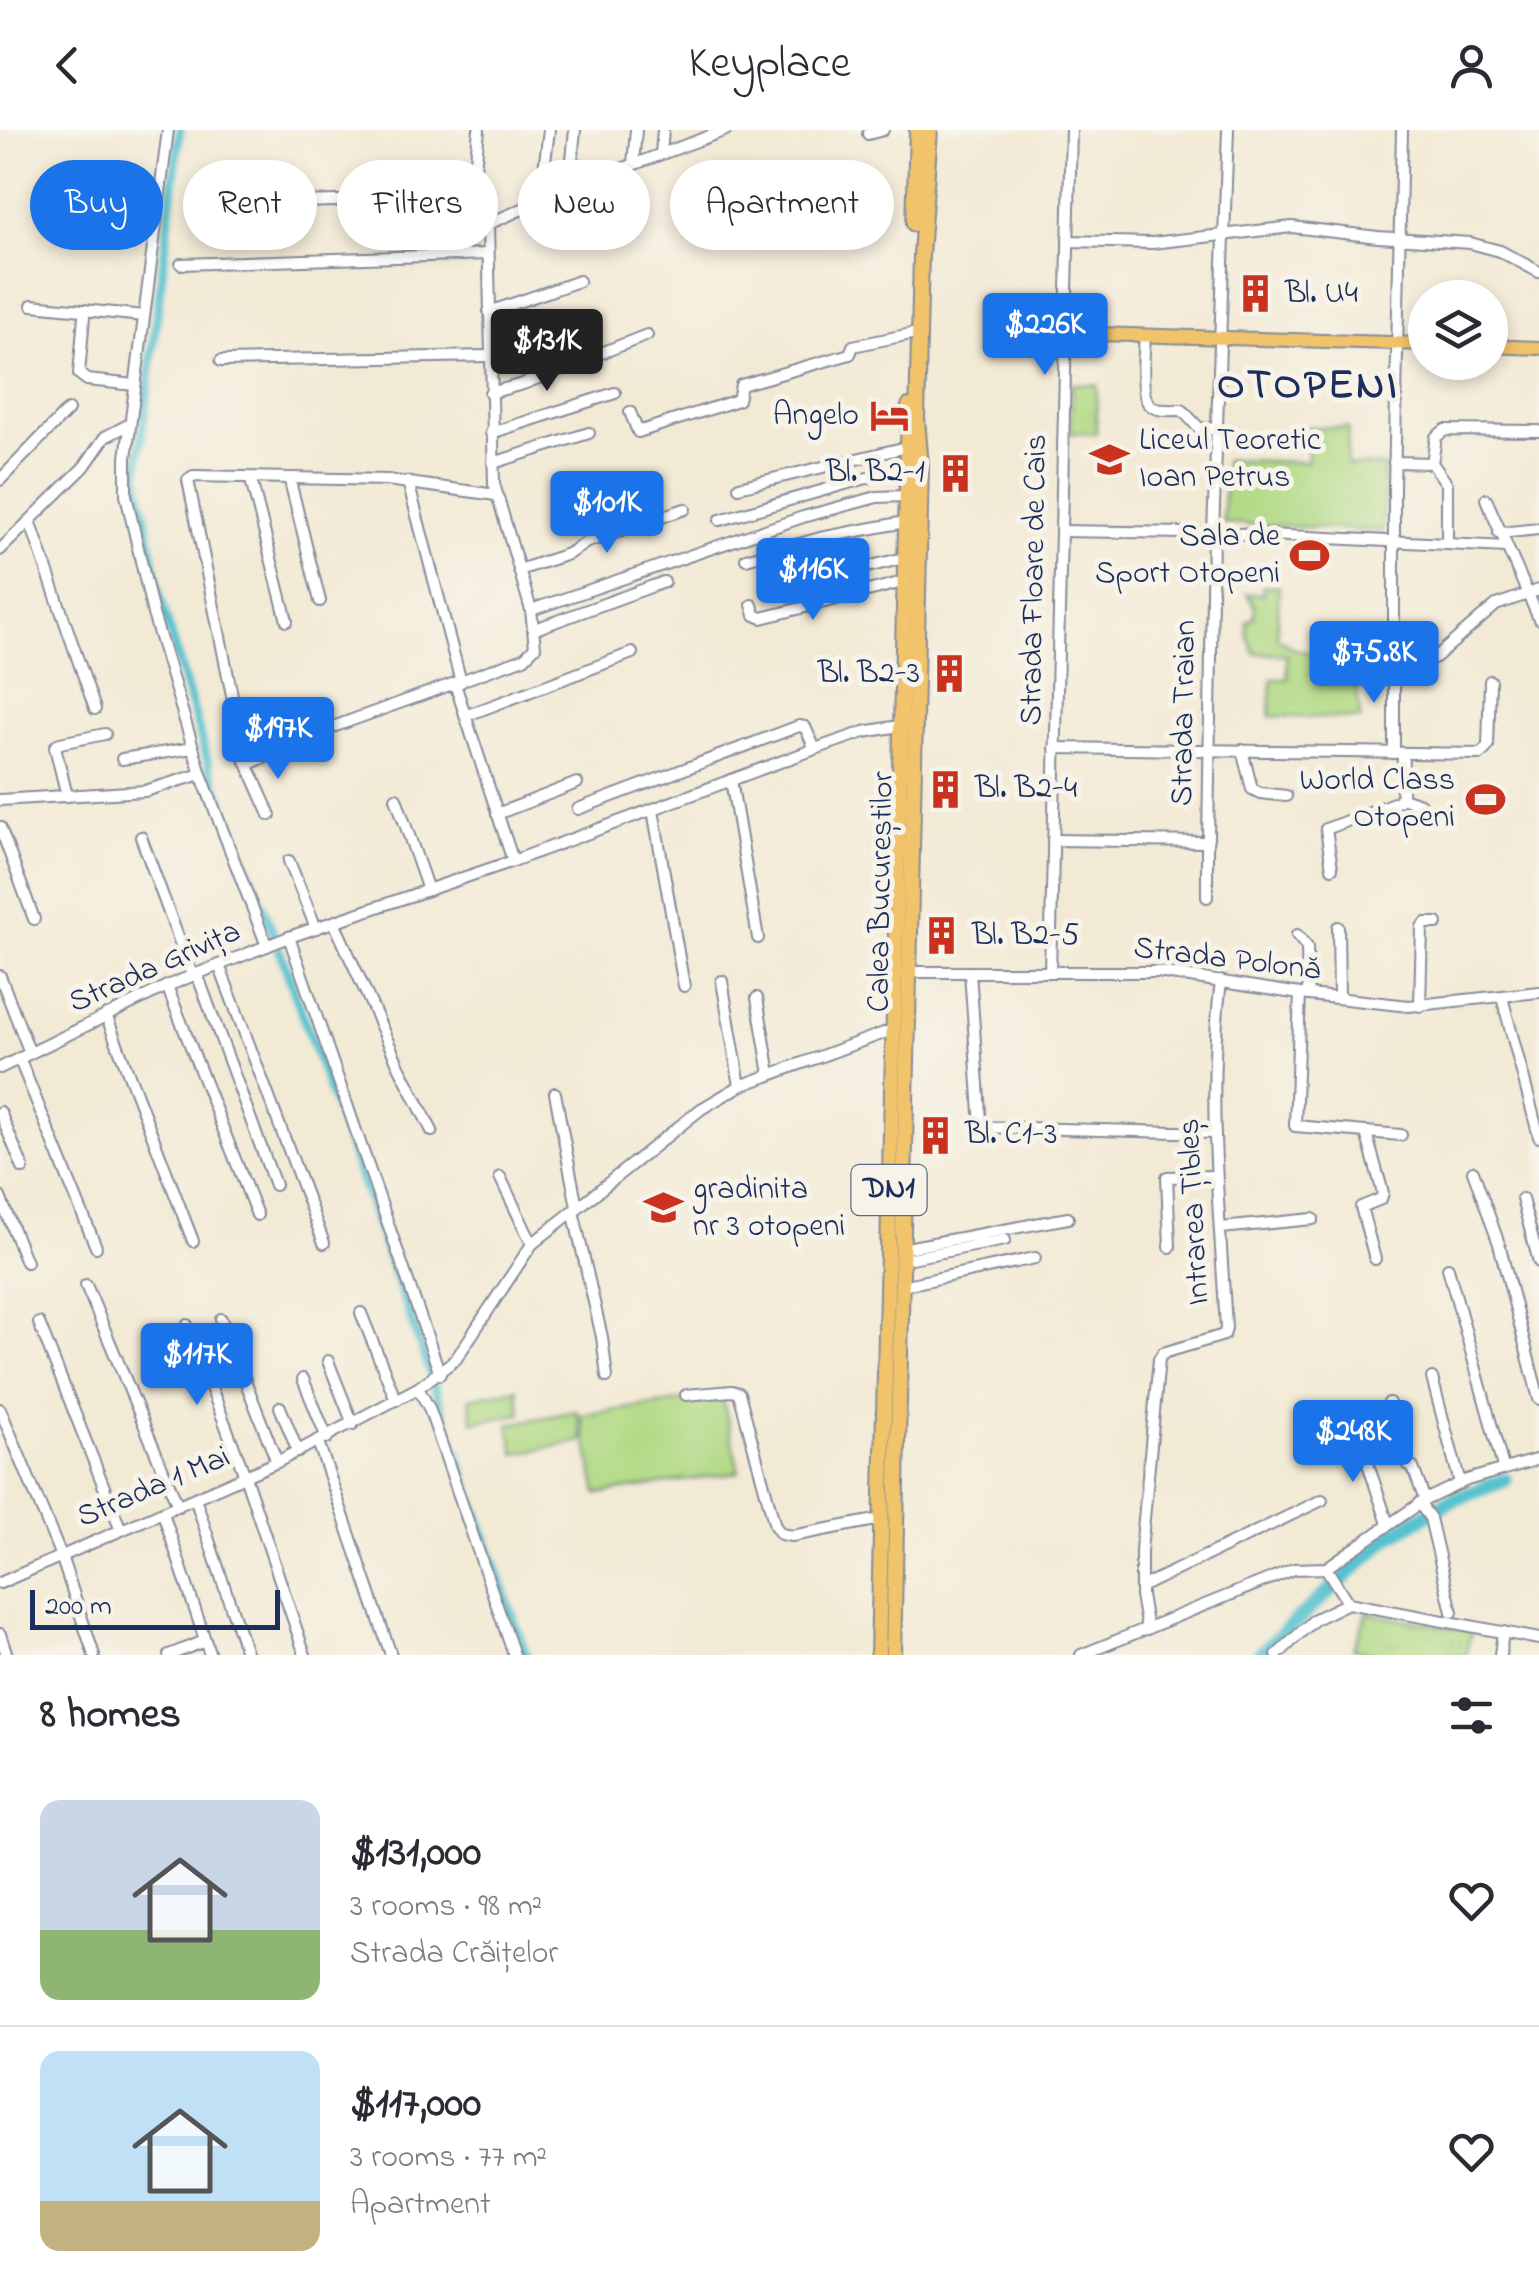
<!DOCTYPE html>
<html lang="en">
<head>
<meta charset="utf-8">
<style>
	body { margin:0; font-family:"Indie Flower",sans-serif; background:#f2f2f3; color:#2b2b33; height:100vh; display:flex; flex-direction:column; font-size:38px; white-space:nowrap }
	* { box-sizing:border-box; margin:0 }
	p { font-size:32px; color:#7c7c81 }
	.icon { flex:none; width:55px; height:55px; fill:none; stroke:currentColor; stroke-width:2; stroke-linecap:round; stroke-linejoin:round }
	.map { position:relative; height:1525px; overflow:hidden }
	.panel { display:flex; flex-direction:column; background:#fff; flex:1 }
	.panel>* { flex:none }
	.guide { position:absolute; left:30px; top:30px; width:1000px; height:90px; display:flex; gap:20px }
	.fabs { position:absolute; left:1408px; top:150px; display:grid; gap:20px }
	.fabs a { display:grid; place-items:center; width:100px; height:100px; border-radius:50%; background:#fff; box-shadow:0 5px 15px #0003; font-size:50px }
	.scale { position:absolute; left:30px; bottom:25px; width:250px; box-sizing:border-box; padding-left:10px; border:5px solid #1b2f5e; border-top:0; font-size:28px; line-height:35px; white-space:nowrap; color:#1b2f5e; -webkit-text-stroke:8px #f7f3e8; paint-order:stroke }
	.price { position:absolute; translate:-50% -85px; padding:0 22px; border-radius:10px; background:#1a73e8; color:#fff; font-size:32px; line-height:65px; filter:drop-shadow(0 2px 5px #0008) }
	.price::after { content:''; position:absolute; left:50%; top:60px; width:30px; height:22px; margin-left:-15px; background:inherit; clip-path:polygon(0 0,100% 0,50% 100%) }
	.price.selected { background:#222; color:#fff }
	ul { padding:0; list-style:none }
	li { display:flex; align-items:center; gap:30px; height:250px; padding:0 40px }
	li+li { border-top:2px solid #e1e1e2 }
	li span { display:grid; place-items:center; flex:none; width:280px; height:200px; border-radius:20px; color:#555 }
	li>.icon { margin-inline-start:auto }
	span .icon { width:120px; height:120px; fill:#fffc; stroke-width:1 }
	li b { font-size:42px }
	h2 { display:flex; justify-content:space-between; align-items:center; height:120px; padding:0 40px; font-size:42px }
	.chip { padding:0 35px; border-radius:45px; background:#fff; box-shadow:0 5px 15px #0003; font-size:35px; line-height:90px }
	.chip.selected { background:#1a73e8; color:#fff }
	header { display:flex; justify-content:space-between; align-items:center; height:130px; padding:0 40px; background:#fff; font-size:45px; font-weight:600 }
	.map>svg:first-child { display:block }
</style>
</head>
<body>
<header><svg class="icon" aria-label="back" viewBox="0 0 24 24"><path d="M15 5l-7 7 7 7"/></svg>Keyplace<svg class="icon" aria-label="person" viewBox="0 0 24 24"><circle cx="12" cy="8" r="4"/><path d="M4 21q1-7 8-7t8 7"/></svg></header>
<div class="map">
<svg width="1539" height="1525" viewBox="0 0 1539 1525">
	<defs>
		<pattern id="grass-tufts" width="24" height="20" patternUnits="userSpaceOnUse" patternTransform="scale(2.5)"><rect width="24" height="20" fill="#b1da85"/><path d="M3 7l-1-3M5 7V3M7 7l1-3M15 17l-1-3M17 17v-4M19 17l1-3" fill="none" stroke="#98bb75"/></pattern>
	</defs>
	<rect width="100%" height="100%" fill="#f7f3e8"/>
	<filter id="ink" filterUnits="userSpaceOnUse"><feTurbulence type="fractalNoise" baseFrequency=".01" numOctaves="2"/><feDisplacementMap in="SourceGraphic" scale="20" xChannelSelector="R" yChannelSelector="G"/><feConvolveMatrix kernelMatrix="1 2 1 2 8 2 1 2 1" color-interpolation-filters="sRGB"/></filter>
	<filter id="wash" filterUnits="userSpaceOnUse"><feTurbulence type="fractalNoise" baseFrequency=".0048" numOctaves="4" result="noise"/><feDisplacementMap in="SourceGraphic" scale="40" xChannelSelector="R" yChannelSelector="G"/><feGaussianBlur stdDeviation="2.25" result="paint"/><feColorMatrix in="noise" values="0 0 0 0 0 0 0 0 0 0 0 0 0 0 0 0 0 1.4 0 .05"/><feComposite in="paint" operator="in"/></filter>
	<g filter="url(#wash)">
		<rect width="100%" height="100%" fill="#f3ead5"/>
		<polygon fill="url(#grass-tufts)" stroke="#668472" stroke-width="2.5" points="1367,1483 1472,1501 1465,1525 1384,1525 1353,1519"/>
		<g fill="#b1da85" stroke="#668472" stroke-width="2.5">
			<polygon points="1072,254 1097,255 1096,304 1070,303"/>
			<polygon points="1308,297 1348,298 1347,335 1384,336 1383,401 1223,393 1225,330 1307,332"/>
			<path d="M1263,456H1279L1277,507L1292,518L1336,531V542L1355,543C1355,559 1360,572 1360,589L1270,586L1272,549H1288L1287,525L1255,523L1247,506V492L1254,487L1255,477L1247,464H1263Z"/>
			<polygon points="517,1259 521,1284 473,1292 469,1268"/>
			<polygon points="722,1265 739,1342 597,1364 581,1285"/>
			<polygon points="577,1281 583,1311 515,1324 509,1294"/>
		</g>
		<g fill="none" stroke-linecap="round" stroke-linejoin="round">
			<g stroke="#56c2d0" stroke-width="9">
				<polyline points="180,0 137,344 160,467 210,639 274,806"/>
				<polyline points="279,819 430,1243"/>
				<polyline points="434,1256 526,1525"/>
			</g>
			<polyline stroke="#56c2d0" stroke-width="15" points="1259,1525 1390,1406 1448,1372 1505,1350"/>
		</g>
	</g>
	<g filter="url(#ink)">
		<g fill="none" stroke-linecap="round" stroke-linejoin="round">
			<defs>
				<g id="minor">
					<polyline points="168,0 126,328 126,365 153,484 201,644 267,816"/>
					<polyline points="479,0 469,97 472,101 568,59 726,0"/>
					<polyline points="868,4 883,0"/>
					<polyline points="661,24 663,0"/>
					<polyline points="633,34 636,0"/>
					<polyline points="575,57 571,40 575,0"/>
					<polyline points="540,71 549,0"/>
					<polyline points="201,75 472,67"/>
					<polyline points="1068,111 1152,113 1292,97 1378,107 1470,113 1500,121 1539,142"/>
					<polyline points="181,134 488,124"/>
					<polyline points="32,175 144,186"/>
					<polyline points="489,182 579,151"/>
					<polyline points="84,186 79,244 87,250 135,255"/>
					<path d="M1145,206C1144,220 1140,265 1149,274C1156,282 1172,280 1182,280L1199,298L1218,299"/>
					<polyline points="221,231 490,226"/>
					<polyline points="490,263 523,254 647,205"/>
					<polyline points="630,282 638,302 738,270 741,255 850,224 853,216 911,204"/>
					<polyline points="491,303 615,263"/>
					<polyline points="1394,332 1432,333"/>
					<polyline points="493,333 589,303"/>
					<polyline points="1432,333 1436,307 1445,300 1539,301"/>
					<polyline points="1432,333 1447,354 1447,413"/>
					<polyline points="0,350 68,280"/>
					<polyline points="251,350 287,491"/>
					<polyline points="290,351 320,471"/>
					<polyline points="408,352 461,552"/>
					<polyline points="739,357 907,317"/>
					<polyline points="1486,369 1539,489"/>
					<polyline points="720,390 859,350 906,339"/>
					<polyline points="30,391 95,579"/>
					<polyline points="1061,401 1249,404 1506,417"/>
					<polyline points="1499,403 1539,399"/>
					<polyline points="0,420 84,337 105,307 130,294"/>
					<polyline points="746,429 820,408 905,392"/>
					<polyline points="519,440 568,424 587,412 685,379"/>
					<polyline points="773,460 904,428"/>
					<polyline points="752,475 755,485 762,488 903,452"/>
					<polyline points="531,480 803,387 877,367 905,366"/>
					<polyline points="535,499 664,452"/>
					<polyline points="1394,530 1424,531 1436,527 1496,475 1539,460"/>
					<polyline points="455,554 513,731"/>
					<polyline points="465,586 632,523"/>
					<polyline points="1055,618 1481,624 1488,616 1490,551"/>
					<polyline points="1242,620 1252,659 1260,663 1286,666"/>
					<polyline points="1394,623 1394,358 1402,0"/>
					<polyline points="122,629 193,618"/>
					<polyline points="249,634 330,598 524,528 535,517 531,480 494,354 488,96"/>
					<polyline points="731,650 758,808"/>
					<polyline points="67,666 55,617 60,613 105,604"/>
					<polyline points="396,668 428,760"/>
					<polyline points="1402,668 1420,674"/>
					<polyline points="0,670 145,661 201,644"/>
					<polyline points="578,679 799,596 805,597 815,619"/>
					<polyline points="653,680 684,856"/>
					<polyline points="497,684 577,653"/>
					<polyline points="270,685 245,629 188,350 193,346 387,350 496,365"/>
					<polyline points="0,697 34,789"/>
					<polyline points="141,707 192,845"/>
					<polyline points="1053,710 1207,712 1208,708 1213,403 1228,0"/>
					<polyline points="1207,712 1207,767"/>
					<polyline points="289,731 316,798"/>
					<polyline points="1332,738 1326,699 1399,671 1402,665 1403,623"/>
					<polyline points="334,792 399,936 432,1001"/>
					<polyline points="1338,797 1339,868"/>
					<polyline points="1297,805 1307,817 1308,865"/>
					<polyline points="289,807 440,1244"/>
					<polyline points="219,835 324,1113"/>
					<polyline points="908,842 1158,842 1300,864 1409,876 1539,862"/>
					<polyline points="970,842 981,997 1213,1003"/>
					<polyline points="1050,842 1071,0"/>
					<polyline points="197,844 275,1055"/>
					<polyline points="0,846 30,923"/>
					<polyline points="722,851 740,956"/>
					<polyline points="167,856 257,1085"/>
					<polyline points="1300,864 1295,996 1401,1005"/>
					<polyline points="1502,867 1539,1007"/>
					<polyline points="757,868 770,944"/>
					<polyline points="1420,876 1422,797 1426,793 1437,793"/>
					<polyline points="106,885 193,1111"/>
					<polyline points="19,928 96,1117"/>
					<polyline points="0,938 167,856 219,835 289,807 513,731 815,619 864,602 899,596"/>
					<polyline points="555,963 577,1077"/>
					<polyline points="0,982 23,1038"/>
					<polyline points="1366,1003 1383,1063 1381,1069 1361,1077 1375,1129"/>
					<polyline points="1473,1041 1499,1114 1539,1269"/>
					<polyline points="500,1047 532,1114"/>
					<polyline points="0,1067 26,1132"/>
					<polyline points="1522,1069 1539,1132"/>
					<polyline points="573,1081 602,1207 607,1247"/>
					<polyline points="1221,1098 1313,1089"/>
					<polyline points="1170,1117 1167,1047 1216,1046"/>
					<polyline points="901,1119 1068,1088"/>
					<polyline points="901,1130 1005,1110"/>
					<polyline points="1448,1138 1503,1337"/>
					<polyline points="86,1155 178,1376"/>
					<polyline points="901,1156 1035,1128"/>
					<polyline points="361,1183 396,1270"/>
					<polyline points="221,1189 277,1332"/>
					<polyline points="39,1193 121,1400"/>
					<polyline points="187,1195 245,1346 305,1525"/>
					<polyline points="328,1231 353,1294"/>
					<polyline points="1432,1248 1460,1353"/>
					<polyline points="303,1249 327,1308"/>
					<polyline points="418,1258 429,1278 514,1525"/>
					<polyline points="686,1265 732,1261 739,1263 775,1396 781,1404 792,1406 881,1389"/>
					<polyline points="1389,1273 1408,1334 1413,1338 1425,1370"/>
					<polyline points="280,1277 298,1322"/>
					<polyline points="0,1279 61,1426 94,1525"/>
					<polyline points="1357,1301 1388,1394"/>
					<polyline points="318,1312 391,1525"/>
					<polyline points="195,1368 247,1525"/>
					<polyline points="1419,1373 1430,1388 1452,1482"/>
					<polyline points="163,1383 210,1525"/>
					<polyline points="1326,1438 1348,1473"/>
					<polyline points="0,1453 277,1332 418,1258 456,1229 532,1114 701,979 740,956 892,900"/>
					<polyline points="1141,1457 1322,1370"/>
					<path d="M1147,1499L1141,1466V1421L1159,1229L1163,1223L1224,1205L1226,1199C1220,1083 1206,967 1221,851"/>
					<polyline points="0,1504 7,1525"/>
					<polyline points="169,1525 205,1511"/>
					<polyline points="1081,1525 1294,1439 1326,1438 1425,1370 1467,1350 1539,1329"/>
					<polyline points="1277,1525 1315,1489 1348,1473 1539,1509"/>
					<polyline points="1500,1525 1503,1502"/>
				</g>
				<g id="major">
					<polyline points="1066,203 1425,214"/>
					<polyline points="1490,216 1539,218"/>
				</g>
				<g id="highway">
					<polyline points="914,94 917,0"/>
					<polyline points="878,1525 909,276"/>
					<polyline points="893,1525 921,337 917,288 921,125 930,0"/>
				</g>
			</defs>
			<use href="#minor" stroke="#878c9a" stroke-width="14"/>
			<use href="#major" stroke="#878c9a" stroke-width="16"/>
			<use href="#highway" stroke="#878c9a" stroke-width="18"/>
			<use href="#minor" stroke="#fff" stroke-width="10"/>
			<use href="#major" stroke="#f1c36a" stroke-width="12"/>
			<use href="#highway" stroke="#f1c36a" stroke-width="14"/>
		</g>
	</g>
	<defs>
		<symbol id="building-bare" viewBox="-9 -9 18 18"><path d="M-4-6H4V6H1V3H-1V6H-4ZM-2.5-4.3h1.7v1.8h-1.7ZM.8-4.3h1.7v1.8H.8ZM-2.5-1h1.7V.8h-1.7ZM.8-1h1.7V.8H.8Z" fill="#c8321e" stroke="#f7f3e8" stroke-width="2.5" paint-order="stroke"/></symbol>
		<symbol id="hotel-bare" viewBox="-9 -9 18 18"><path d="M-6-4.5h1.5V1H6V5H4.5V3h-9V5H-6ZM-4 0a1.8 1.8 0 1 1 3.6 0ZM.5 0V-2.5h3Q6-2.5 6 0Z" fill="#c8321e" stroke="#f7f3e8" stroke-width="2.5" paint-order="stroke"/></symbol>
		<symbol id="school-bare" viewBox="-9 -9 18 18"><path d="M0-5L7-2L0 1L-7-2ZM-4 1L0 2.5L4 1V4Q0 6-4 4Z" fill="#c8321e" stroke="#f7f3e8" stroke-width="2.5" paint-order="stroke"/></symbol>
		<symbol id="stadium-bare" viewBox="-9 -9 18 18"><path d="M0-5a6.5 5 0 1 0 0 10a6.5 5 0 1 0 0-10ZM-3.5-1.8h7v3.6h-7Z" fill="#c8321e" stroke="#f7f3e8" stroke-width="2.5" paint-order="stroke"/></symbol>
	</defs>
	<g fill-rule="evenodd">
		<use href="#building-bare" x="1228" y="136" width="55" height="55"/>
		<use href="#hotel-bare" x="862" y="258" width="55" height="55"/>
		<use href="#school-bare" x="1082" y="302" width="55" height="55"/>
		<use href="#building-bare" x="928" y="316" width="55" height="55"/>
		<use href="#stadium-bare" x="1282" y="398" width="55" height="55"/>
		<use href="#building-bare" x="922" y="516" width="55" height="55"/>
		<use href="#building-bare" x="918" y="632" width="55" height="55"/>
		<use href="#stadium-bare" x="1458" y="642" width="55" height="55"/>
		<use href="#building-bare" x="914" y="778" width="55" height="55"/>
		<use href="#building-bare" x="908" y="978" width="55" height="55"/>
		<use href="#school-bare" x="636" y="1050" width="55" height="55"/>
	</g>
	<g text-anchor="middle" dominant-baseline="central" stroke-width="10" stroke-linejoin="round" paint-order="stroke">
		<rect fill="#f7f3e8" stroke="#5d6a87" stroke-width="2.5" x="851.5" y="1035" width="75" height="50" rx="8"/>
		<g font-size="30" font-weight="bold" fill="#1b2f5e">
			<text x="889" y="1060">DN1</text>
		</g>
		<g font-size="32" fill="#1b2f5e" stroke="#f7f3e8" text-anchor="start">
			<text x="1285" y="164">Bl. U4</text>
			<text x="859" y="286" text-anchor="end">Angelo</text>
			<text x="1139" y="311">Liceul Teoretic<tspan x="1139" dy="37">Ioan Petrus</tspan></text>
			<text x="925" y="343" text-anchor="end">Bl. B2-1</text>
			<text x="1280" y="407" text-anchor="end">Sala de<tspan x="1280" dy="37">Sport Otopeni</tspan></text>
			<text x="920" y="544" text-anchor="end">Bl. B2-3</text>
			<text x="1455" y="651" text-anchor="end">World Class<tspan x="1455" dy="37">Otopeni</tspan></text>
			<text x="975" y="659">Bl. B2-4</text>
			<text x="972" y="806">Bl. B2-5</text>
			<text x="965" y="1005">Bl. C1-3</text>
			<text x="693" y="1060">gradinita<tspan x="693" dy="37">nr 3 otopeni</tspan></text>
		</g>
		<g font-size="32" fill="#1b2f5e" stroke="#f7f3e8">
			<text transform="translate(1035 450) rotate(-89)">Strada Floare de Cais</text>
			<text transform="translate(1185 583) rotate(-89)">Strada Traian</text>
			<text transform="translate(882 762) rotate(-89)">Calea Bucureștilor</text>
			<text transform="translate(1227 830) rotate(7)">Strada Polonă</text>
			<text transform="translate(155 838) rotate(-24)">Strada Grivița</text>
			<text transform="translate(1195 1082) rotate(-93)">Intrarea Țibleș</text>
			<text transform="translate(154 1358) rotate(-23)">Strada 1 Mai</text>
		</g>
		<g font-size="42" font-weight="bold" letter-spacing="2.5" fill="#1b2f5e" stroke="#f7f3e8">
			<text x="1308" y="256">OTOPENI</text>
		</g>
	</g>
</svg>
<div class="fabs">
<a><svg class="icon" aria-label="layers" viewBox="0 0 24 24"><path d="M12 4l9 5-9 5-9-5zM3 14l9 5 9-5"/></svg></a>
</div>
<div class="scale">200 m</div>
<b class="price" style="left:1045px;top:248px">$226K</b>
<b class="price selected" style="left:547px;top:264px">$131K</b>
<b class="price" style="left:607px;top:426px">$101K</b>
<b class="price" style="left:813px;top:493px">$116K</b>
<b class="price" style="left:1374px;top:576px">$75.8K</b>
<b class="price" style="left:278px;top:652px">$197K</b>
<b class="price" style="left:197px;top:1278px">$117K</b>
<b class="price" style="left:1353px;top:1355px">$248K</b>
<div class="guide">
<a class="chip selected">Buy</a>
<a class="chip">Rent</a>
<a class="chip">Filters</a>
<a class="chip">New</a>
<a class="chip">Apartment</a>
</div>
</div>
<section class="panel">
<h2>8 homes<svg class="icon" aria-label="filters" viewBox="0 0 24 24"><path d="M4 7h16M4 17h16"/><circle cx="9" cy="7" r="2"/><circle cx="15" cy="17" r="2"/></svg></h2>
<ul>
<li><span style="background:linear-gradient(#c9d6e8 65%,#8fb573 0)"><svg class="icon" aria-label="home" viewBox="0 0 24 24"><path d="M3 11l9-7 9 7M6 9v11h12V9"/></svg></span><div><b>$131,000</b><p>3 rooms · 98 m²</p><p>Strada Crăițelor</p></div><svg class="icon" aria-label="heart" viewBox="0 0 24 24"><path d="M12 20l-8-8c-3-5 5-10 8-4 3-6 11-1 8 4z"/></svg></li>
<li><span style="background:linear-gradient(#bfe0f5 75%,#c2b280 0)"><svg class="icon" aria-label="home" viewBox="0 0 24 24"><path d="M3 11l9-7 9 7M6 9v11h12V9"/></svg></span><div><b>$117,000</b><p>3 rooms · 77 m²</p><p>Apartment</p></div><svg class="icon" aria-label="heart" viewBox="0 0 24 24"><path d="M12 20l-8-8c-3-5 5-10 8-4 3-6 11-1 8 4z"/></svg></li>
</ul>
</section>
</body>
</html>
